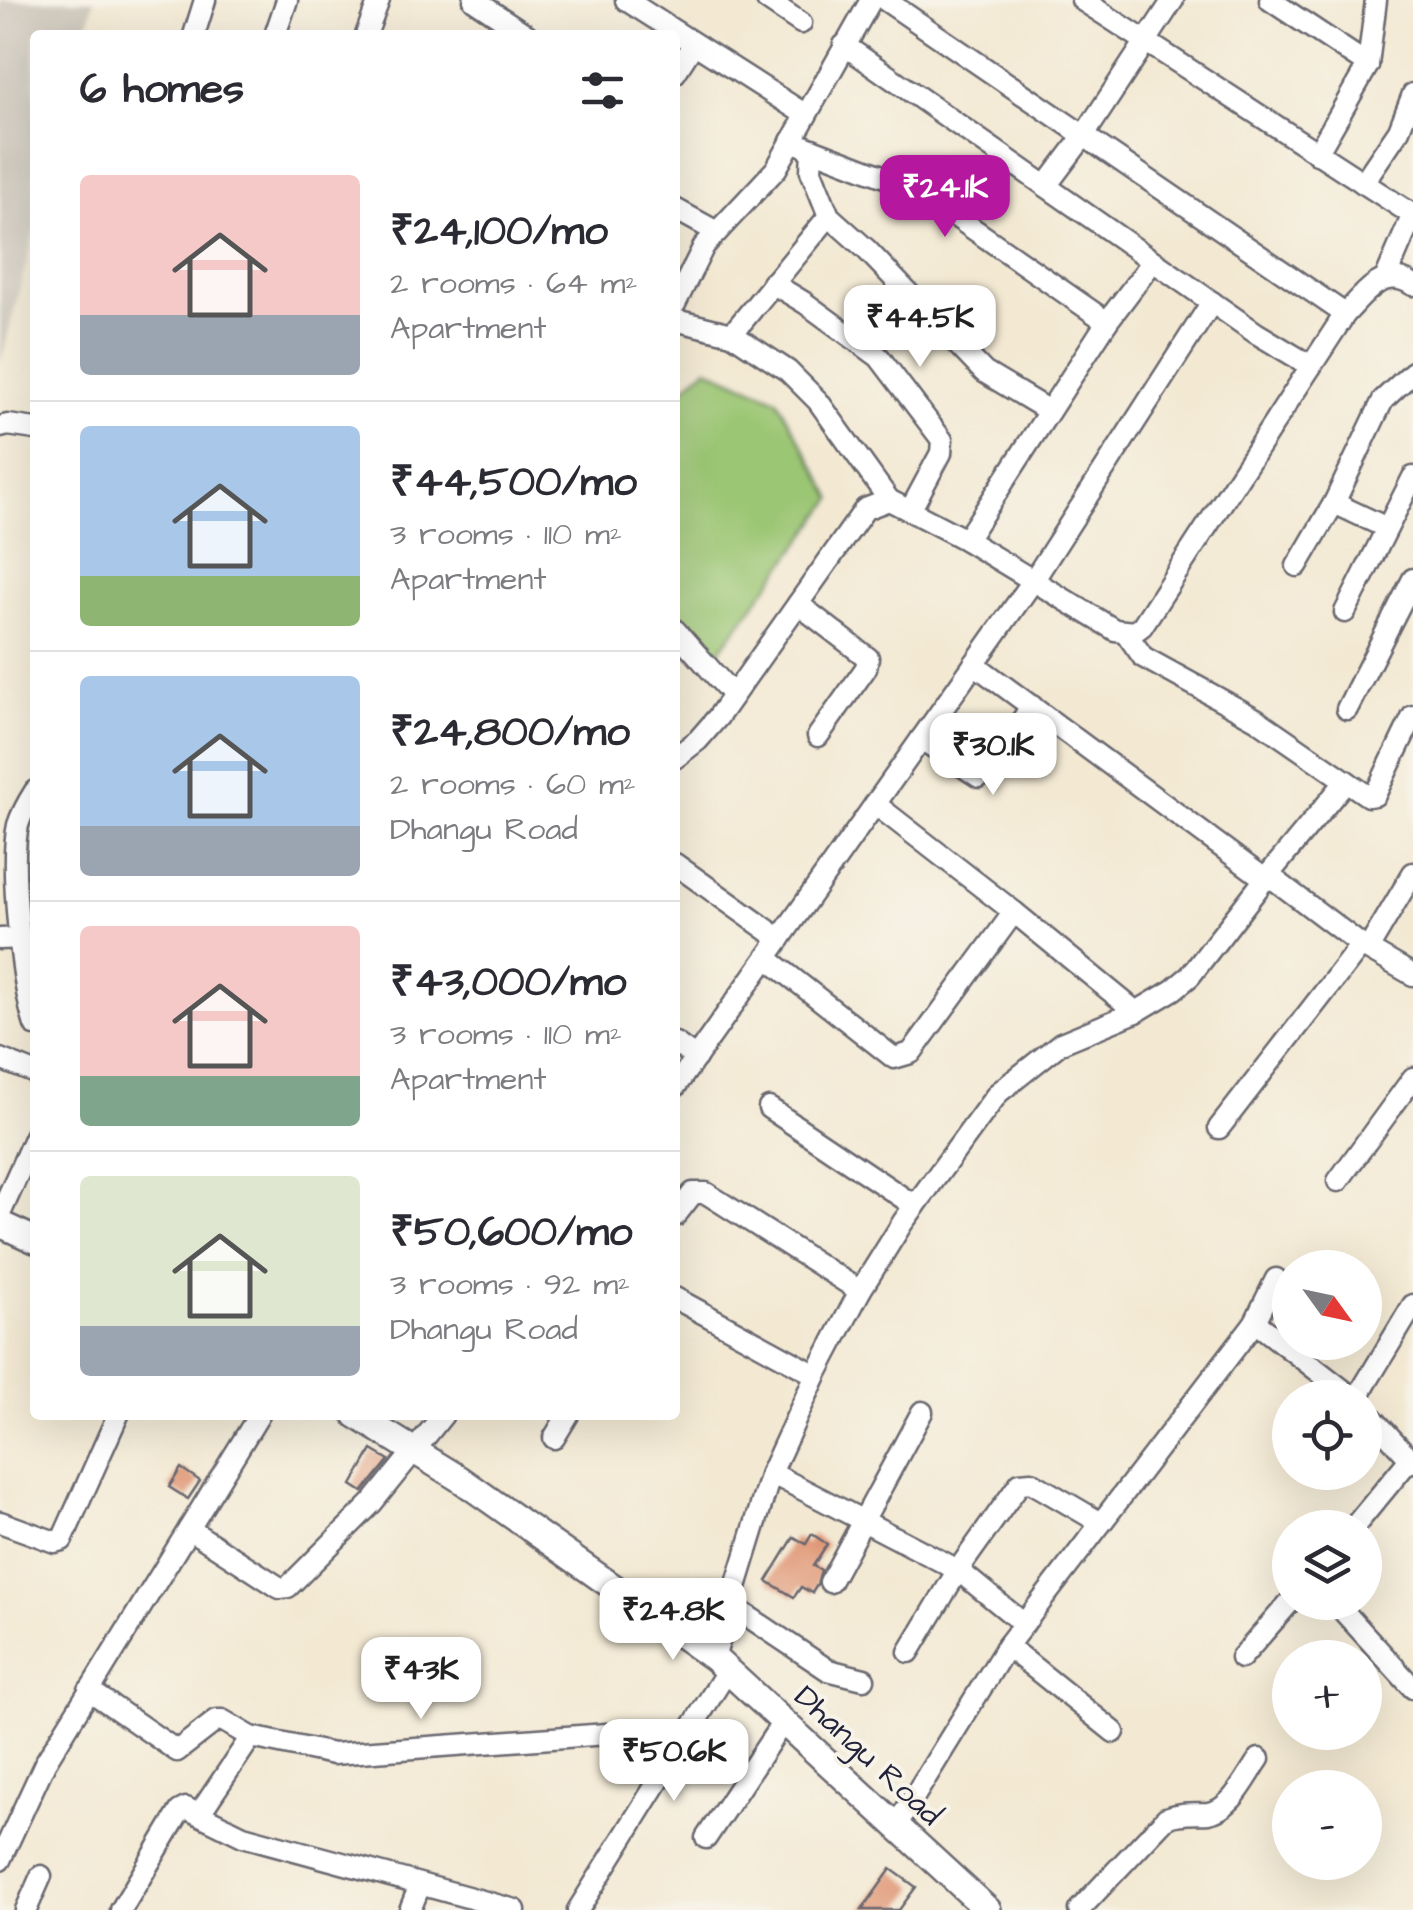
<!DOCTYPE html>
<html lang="en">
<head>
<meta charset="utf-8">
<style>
	body { margin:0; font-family:"Architects Daughter",sans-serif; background:#f7f7f7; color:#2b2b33; height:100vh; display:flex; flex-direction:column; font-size:38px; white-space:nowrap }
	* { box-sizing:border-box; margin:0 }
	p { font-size:32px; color:#7c7c81 }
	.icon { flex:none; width:55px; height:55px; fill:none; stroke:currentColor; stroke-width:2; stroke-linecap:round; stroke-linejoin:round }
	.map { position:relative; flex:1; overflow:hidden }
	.sheet { position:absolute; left:30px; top:30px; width:650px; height:1390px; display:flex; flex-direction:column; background:#fff; border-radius:10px; box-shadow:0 10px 40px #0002 }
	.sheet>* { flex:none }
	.needle { width:65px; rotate:123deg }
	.tools { position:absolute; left:1272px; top:1250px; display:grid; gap:20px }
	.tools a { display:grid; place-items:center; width:110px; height:110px; border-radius:50%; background:#fff; box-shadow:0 10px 40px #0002; font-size:50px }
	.price { position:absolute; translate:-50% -85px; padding:0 22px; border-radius:20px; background:#fff; color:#222; font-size:32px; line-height:65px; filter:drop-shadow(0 2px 5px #0008) }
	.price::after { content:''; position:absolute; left:50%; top:60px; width:30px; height:22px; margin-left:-15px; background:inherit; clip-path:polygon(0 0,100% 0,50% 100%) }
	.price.selected { background:#b5179e; color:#fff }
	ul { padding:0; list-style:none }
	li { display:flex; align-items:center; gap:30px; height:250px; padding:0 50px }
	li+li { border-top:2px solid #e1e1e2 }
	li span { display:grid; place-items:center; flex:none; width:280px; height:200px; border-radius:10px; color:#555 }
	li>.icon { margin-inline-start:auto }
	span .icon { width:120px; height:120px; fill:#fffc; stroke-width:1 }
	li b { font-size:42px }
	h2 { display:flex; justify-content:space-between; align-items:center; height:120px; padding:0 50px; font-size:42px }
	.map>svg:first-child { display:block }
</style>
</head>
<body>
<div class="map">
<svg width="1413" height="1910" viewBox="0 0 1413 1910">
	<rect width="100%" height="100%" fill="#f7f3e8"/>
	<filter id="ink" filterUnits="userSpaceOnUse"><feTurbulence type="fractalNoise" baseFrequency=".01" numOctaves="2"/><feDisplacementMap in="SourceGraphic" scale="20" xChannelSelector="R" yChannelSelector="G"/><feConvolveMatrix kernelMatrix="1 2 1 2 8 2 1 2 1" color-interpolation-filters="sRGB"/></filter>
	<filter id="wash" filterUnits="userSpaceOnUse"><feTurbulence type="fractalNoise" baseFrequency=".0048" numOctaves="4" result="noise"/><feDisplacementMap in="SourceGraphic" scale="40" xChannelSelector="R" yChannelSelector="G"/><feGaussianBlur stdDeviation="2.25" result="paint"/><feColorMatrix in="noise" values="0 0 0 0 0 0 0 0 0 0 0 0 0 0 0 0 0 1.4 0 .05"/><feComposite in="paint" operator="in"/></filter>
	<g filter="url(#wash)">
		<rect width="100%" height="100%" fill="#f3e9d3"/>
		<polygon fill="#c9c3b8" points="0,0 94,0 85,35 35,35 35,229 0,365"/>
		<polygon fill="#9bc673" stroke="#5e7457" stroke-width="2.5" points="707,368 777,399 833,499 715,657 675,611 675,395"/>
		<g id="blocks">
			<g fill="#e09877">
				<polygon points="372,1450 389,1460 363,1492 352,1485"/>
				<polygon points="181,1468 200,1481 188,1499 169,1487"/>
				<polygon points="812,1534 827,1544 813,1566 821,1570 817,1585 812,1593 801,1587 794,1597 767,1581 794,1537 806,1544"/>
				<polygon points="891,1869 916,1887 899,1910 862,1910"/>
			</g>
		</g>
	</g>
	<g filter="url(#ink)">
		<use href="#blocks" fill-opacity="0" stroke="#6b6870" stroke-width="2.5"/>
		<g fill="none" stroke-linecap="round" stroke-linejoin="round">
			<defs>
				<g id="minor">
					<polyline points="474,0 527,35"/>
					<polyline points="626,0 806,115"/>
					<polyline points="767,0 801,23"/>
					<polyline points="885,0 1345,314"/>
					<polyline points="1082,0 1413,215"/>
					<polyline points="1270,0 1368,65"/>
					<polyline points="194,35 205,0"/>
					<polyline points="275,35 287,0"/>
					<polyline points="366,35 379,0"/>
					<polyline points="844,45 1256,333 1311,366"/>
					<polyline points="675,73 693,45"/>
					<polyline points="791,141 916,189 1107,322"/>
					<polyline points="812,149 811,171 829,216 866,249 984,372 1049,411"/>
					<polyline points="1317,154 1368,65 1376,0"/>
					<polyline points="1363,183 1399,130 1413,94"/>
					<polyline points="1046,186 1083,137 1173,0"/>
					<polyline points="675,209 717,232"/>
					<polyline points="1386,277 1413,214"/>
					<polyline points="772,283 805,303 879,357 942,440 941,453 911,509"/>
					<polyline points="675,304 704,246 776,169 871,0"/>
					<polyline points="675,320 732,334 788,371 818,401 889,500"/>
					<polyline points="732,334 829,216"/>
					<polyline points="0,427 8,425 35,429"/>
					<polyline points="1334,503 1387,528"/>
					<polyline points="966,540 1107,322 1153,261"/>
					<polyline points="1297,566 1334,503 1383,400 1413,372"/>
					<polyline points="798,604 868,658 866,668 818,736"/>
					<polyline points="1345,612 1413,477"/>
					<polyline points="675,630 733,695"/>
					<polyline points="1126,633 1143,657 1256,719 1346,781"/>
					<polyline points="974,664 1265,879 1346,781 1368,796 1375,795 1413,716"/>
					<polyline points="1347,709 1413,579"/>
					<polyline points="921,739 979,777 987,770 1032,706"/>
					<path d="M675,758L698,740L718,717L865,509L889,500L966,540L1115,630L1134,632L1142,626L1345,314C1365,294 1383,265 1413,285"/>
					<path d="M35,791C28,802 22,812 18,825C9,865 22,986 35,1025"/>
					<polyline points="875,804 1014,912 1136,1012"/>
					<polyline points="675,864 780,939"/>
					<polyline points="0,939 21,938"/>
					<polyline points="1368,949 1413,873"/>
					<polyline points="767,958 894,1058 911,1053 1014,912"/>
					<polyline points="675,1043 696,1058"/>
					<polyline points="0,1059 35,1073"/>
					<polyline points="675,1087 1033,581 1212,302"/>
					<polyline points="769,1108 915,1206"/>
					<polyline points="1219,1128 1361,945"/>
					<polyline points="1338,1181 1413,1078"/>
					<polyline points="0,1214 35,1136"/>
					<polyline points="675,1216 693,1193 706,1193 860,1291"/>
					<polyline points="675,1298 816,1375"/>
					<polyline points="1255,1322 1353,1398"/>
					<polyline points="1357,1398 1413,1305"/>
					<polyline points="1365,1410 1413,1462"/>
					<polyline points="554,1438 568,1415"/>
					<polyline points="771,1473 958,1570 1024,1624"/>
					<polyline points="0,1522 55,1542 62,1540 118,1415"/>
					<polyline points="1353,1528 1410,1459"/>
					<polyline points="189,1529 280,1588 288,1587 372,1503 443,1415"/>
					<polyline points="830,1582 922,1412"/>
					<polyline points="1335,1602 1413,1688"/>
					<polyline points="731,1605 828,1670 864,1679"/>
					<polyline points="1007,1646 1114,1732"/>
					<polyline points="909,1652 958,1570 1020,1483 1031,1482 1101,1523"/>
					<polyline points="714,1658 771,1473 816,1375 860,1291 903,1222 998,1093 1061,1043 1136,1012 1173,990 1190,976 1265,879 1275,880 1361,945 1413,975"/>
					<polyline points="1241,1658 1290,1602"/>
					<polyline points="89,1690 177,1751 217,1720 222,1720 251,1737 333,1754 607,1734 667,1768"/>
					<polyline points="200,1813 251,1737"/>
					<polyline points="896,1826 1007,1646 1255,1322 1276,1279"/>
					<polyline points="706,1838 783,1722"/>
					<polyline points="0,1860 45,1763 259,1415"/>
					<polyline points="26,1910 41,1876"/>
					<polyline points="121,1910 180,1811 186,1808 243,1836 515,1910"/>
					<polyline points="410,1910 420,1885"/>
					<polyline points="578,1910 727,1671"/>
					<path d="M1079,1910L1166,1818C1180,1812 1194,1814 1208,1813C1232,1810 1246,1777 1259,1759"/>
				</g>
				<g id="tertiary">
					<polyline points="0,1224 35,1240"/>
					<polyline points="356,1415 460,1479 714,1658 988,1910"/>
				</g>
			</defs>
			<use href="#minor" stroke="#6b6870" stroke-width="25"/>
			<use href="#tertiary" stroke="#6b6870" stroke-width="30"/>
			<use href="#minor" stroke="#fff" stroke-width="20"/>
			<use href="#tertiary" stroke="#fff" stroke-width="25"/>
		</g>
	</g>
	<g text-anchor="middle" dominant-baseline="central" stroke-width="8" stroke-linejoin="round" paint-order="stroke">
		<g font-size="32" fill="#22223b" stroke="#f7f3e8">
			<text transform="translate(868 1756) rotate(43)">Dhangu Road</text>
		</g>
	</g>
</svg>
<div class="tools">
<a><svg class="needle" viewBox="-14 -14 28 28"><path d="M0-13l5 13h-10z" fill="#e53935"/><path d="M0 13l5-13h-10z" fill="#7c7c81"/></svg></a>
<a><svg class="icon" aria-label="locate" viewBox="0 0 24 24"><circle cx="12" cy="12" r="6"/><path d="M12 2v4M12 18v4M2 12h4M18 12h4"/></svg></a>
<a><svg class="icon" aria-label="layers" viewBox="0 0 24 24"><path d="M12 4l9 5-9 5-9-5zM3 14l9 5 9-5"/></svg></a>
<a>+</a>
<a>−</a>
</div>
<b class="price selected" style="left:945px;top:240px">₹24.1K</b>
<b class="price" style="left:920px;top:370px">₹44.5K</b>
<b class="price" style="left:993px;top:798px">₹30.1K</b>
<b class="price" style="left:673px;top:1663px">₹24.8K</b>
<b class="price" style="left:421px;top:1722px">₹43K</b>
<b class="price" style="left:674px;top:1804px">₹50.6K</b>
<section class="sheet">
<h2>6 homes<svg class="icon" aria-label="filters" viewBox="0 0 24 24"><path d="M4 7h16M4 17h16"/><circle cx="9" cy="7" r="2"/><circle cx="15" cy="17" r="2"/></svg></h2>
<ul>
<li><span style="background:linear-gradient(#f6c9c9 70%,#9aa5b1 0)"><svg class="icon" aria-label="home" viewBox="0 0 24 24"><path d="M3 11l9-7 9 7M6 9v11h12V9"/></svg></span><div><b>₹24,100/mo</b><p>2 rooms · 64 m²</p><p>Apartment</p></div></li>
<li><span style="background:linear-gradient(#a9c7e8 75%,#8fb573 0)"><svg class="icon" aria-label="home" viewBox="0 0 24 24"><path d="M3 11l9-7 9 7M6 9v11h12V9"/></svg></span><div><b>₹44,500/mo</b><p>3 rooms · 110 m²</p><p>Apartment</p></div></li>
<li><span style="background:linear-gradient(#a9c7e8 75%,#9aa5b1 0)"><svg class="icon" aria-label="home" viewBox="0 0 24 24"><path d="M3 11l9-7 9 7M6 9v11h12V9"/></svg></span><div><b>₹24,800/mo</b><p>2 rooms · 60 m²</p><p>Dhangu Road</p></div></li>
<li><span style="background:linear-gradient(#f6c9c9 75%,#7fa58c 0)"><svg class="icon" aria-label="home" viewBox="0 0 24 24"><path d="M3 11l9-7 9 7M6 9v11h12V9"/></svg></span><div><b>₹43,000/mo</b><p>3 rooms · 110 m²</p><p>Apartment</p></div></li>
<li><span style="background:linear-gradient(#dfe7d0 75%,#9aa5b1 0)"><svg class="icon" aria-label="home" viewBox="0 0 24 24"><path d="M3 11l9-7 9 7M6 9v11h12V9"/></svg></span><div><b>₹50,600/mo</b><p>3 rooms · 92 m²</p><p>Dhangu Road</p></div></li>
</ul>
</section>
</div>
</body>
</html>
